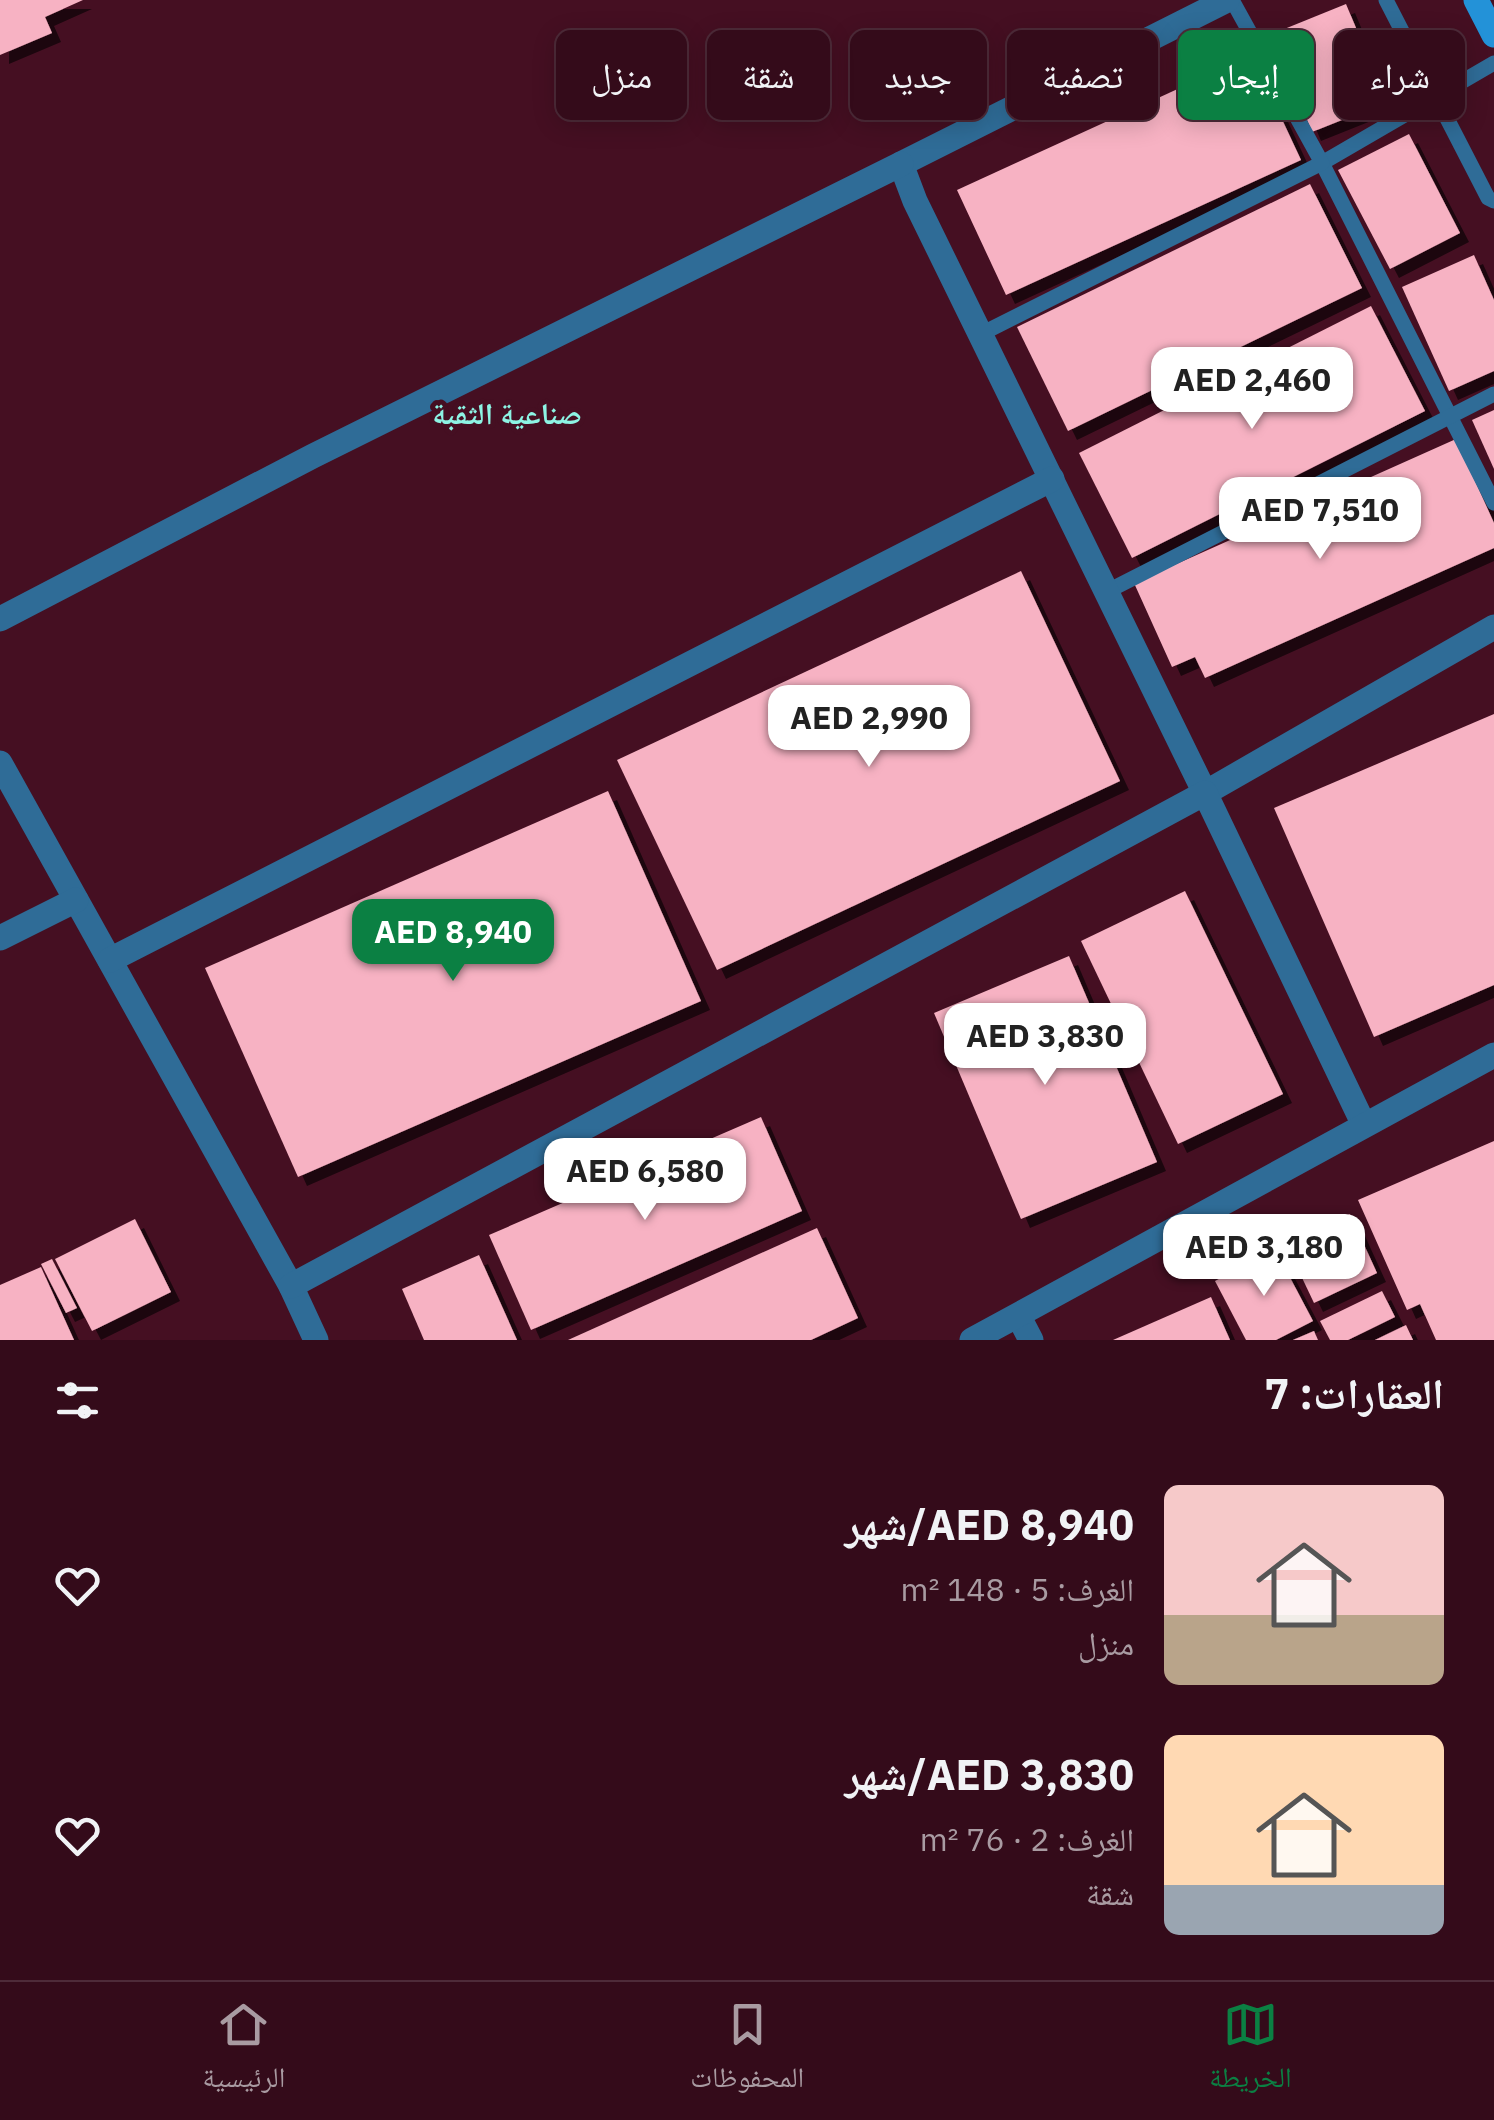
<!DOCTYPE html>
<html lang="ar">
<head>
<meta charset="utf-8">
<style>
	body { margin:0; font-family:"IBM Plex Sans","Noto Naskh Arabic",sans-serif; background:#3c1423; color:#f1f3f6; direction:rtl; height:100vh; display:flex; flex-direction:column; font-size:38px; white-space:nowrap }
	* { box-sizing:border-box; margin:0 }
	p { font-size:32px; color:#a99ba2 }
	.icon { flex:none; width:55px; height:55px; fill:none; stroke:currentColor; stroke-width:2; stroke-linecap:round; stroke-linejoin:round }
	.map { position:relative; height:1340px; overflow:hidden; direction:ltr }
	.details { display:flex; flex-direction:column; background:#340b1a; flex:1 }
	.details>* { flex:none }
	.guide { position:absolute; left:30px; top:30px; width:1435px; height:90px; direction:rtl; display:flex; gap:20px }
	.price { position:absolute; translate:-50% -85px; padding:0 22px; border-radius:20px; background:#fff; color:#222; font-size:32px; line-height:65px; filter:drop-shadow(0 2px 5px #0008) }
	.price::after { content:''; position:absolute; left:50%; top:60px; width:30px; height:22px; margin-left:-15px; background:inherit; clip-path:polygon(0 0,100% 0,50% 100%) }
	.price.selected { background:#0b8043; color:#fff }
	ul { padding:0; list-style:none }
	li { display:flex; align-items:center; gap:30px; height:250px; padding:0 50px }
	li span { display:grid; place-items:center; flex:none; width:280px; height:200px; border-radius:15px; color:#555 }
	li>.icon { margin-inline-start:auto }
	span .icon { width:120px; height:120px; fill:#fffc; stroke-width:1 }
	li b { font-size:42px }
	h2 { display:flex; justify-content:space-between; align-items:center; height:120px; padding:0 50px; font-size:42px }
	.tag { padding:0 35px; border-radius:15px; background:#340b1a; box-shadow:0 5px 25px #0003,0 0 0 2px #4e2b39; font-size:35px; line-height:90px }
	.tag.selected { background:#0b8043; color:#fff }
	.menu { display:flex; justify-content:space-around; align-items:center; height:140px; border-top:2px solid #4e2b39; background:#340b1a; font-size:28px; color:#a99ba2 }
	.menu a { display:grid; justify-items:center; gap:5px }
	.menu .selected { color:#0b8043 }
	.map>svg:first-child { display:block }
</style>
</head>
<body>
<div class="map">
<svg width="1494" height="1340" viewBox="0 0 1494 1340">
	<defs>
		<filter id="shadow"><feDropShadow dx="9" dy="9" stdDeviation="0" flood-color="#0009"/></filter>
	</defs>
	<rect width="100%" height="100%" fill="#450f22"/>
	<g fill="#f7b2c3" filter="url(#shadow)">
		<polygon points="0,0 83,0 45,17 52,33 0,55"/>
		<polygon points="1346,4 1387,102 1312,132 1272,34"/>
		<polygon points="1252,55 1301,160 1006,295 957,190"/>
		<polygon points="1409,134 1460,233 1390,269 1338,170"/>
		<polygon points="1310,184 1362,288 1068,431 1017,327"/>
		<polygon points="1474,255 1494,300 1494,371 1449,391 1402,287"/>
		<polygon points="1371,306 1425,411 1132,558 1079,453"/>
		<polygon points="1494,410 1494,469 1472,420"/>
		<polygon points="1456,439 1494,523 1494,548 1205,678 1195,657 1172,667 1134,583"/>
		<polygon points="1021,571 1120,781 717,970 617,760"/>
		<polygon points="1494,714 1494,985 1374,1037 1274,808"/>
		<polygon points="608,791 701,1001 298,1177 205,968"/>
		<polygon points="1185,891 1283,1094 1178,1144 1081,941"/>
		<polygon points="1069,956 1157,1162 1021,1219 934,1013"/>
		<polygon points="761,1117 802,1211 531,1330 489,1235"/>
		<polygon points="1494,1141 1494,1340 1436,1340 1420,1304 1407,1310 1358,1200"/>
		<polygon points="1350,1214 1377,1273 1314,1303 1286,1244"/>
		<polygon points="135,1219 171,1292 92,1331 55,1259"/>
		<polygon points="817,1228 858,1318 811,1340 568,1340"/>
		<polygon points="1275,1249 1313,1321 1276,1340 1246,1340 1215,1281"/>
		<polygon points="479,1255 517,1340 424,1340 402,1289"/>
		<polygon points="52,1259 77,1308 66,1313 41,1264"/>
		<polygon points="41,1267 74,1340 0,1340 0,1285"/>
		<polygon points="1382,1291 1395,1317 1348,1340 1330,1340 1320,1321"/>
		<polygon points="1211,1297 1230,1340 1113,1340"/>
		<polygon points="1406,1325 1413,1340 1375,1340"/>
		<polygon points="1314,1331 1318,1340 1293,1340"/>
	</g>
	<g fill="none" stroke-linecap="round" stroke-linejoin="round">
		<g stroke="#2f6c97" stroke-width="15">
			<polyline points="1386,0 1488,198 1494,201"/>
			<polyline points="1494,63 1322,163 1494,503"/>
			<polyline points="981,334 1322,163 1232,0"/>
			<polyline points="1104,593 1494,394"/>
		</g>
		<g stroke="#2f6c97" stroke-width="25">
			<polyline points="1227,0 901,164 915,201 1205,793 1494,627"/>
			<polyline points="0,619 313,456 901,164"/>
			<polyline points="0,763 291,1286 316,1340"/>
			<polyline points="0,938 76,900"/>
			<polyline points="110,960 1052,479"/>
			<polyline points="291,1286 1205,793 1363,1123"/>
			<polyline points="1019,1317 1031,1340"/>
			<polyline points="972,1340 1494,1055"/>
		</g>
		<polyline stroke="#2392d8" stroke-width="25" points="1476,0 1494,35"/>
	</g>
	<g text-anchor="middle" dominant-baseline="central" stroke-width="10" stroke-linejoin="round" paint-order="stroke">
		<g font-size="30" font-weight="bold" fill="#8df4e4" stroke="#450f22">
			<text x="507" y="412">صناعية الثقبة</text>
		</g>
	</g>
</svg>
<b class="price" style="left:1252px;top:432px">AED 2,460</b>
<b class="price" style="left:1320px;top:562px">AED 7,510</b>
<b class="price" style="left:869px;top:770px">AED 2,990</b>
<b class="price selected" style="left:453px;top:984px">AED 8,940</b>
<b class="price" style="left:1045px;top:1088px">AED 3,830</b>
<b class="price" style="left:645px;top:1223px">AED 6,580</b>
<b class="price" style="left:1264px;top:1299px">AED 3,180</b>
<div class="guide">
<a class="tag">شراء</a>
<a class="tag selected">إيجار</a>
<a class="tag">تصفية</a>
<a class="tag">جديد</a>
<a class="tag">شقة</a>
<a class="tag">منزل</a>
</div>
</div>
<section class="details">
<h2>العقارات: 7<svg class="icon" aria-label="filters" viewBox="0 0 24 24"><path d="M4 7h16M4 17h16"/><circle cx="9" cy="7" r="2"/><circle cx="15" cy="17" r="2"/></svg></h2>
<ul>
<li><span style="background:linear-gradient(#f6c9c9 65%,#b9a48a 0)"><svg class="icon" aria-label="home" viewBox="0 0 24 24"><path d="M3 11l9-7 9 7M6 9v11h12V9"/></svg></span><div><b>AED 8,940/شهر</b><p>الغرف: 5 · 148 m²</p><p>منزل</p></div><svg class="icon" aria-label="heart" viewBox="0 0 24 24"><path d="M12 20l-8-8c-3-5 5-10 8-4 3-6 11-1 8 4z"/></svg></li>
<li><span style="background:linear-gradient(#ffd9b3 75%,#9aa5b1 0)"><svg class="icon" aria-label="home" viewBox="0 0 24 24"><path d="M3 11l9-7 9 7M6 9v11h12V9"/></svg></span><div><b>AED 3,830/شهر</b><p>الغرف: 2 · 76 m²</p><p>شقة</p></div><svg class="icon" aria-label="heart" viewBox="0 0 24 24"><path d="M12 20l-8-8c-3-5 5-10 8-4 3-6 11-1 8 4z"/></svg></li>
</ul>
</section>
<nav class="menu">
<a class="selected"><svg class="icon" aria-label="map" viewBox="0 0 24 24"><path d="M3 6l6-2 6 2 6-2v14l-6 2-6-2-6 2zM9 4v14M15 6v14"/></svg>الخريطة</a>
<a><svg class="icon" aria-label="saved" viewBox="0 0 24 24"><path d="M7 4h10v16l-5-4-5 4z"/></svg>المحفوظات</a>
<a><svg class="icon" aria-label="home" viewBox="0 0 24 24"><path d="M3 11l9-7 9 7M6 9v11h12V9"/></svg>الرئيسية</a>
</nav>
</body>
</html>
